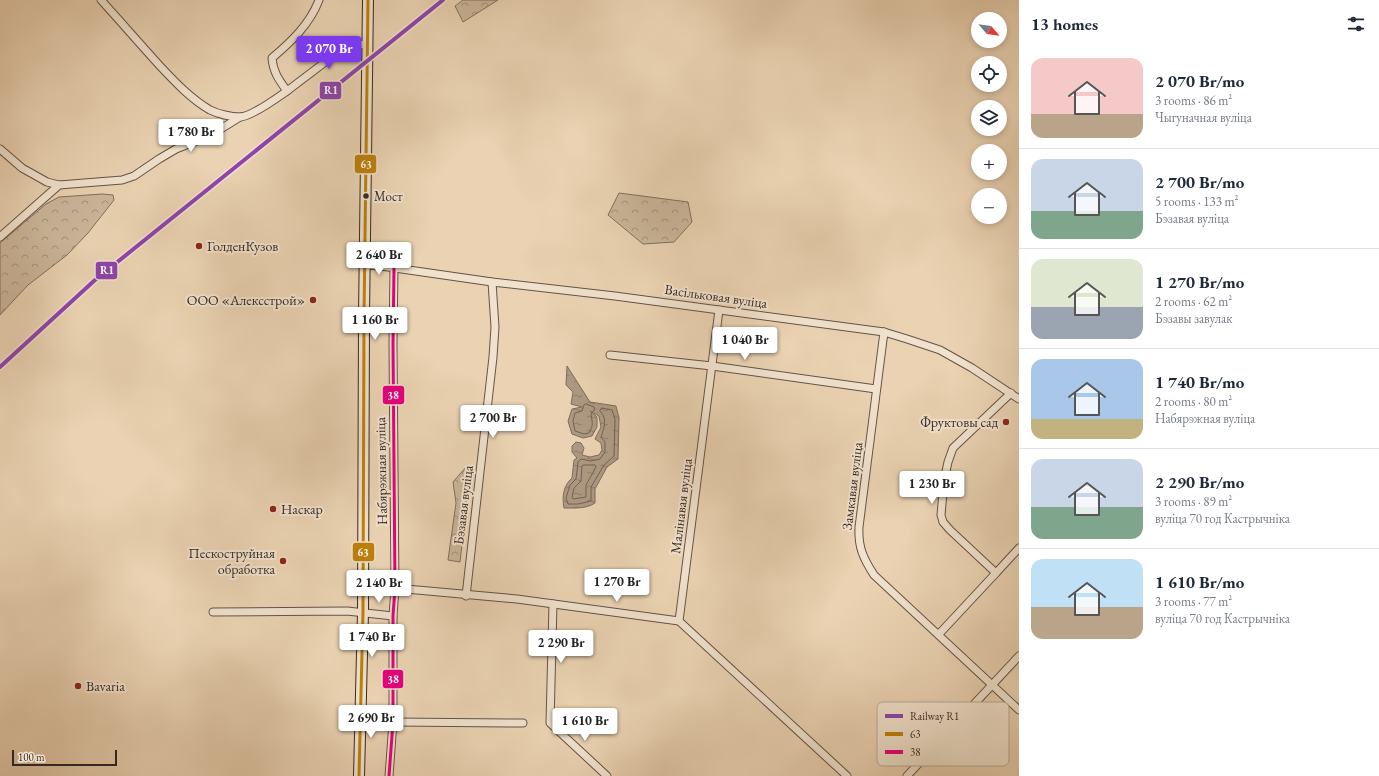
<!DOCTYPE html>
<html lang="en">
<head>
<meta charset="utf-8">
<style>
	body { margin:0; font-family:"EB Garamond",serif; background:#f2f2f3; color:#1f2937; height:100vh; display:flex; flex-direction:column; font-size:15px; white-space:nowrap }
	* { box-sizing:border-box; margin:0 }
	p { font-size:13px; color:#747a83 }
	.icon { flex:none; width:22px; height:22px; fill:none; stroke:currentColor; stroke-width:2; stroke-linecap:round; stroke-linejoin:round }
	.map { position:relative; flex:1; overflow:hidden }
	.panel { display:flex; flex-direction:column; background:#fff; width:360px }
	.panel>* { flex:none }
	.needle { width:26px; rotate:118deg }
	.fabs { position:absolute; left:971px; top:12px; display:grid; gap:8px }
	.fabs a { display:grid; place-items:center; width:36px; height:36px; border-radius:50%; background:#fff; box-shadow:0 2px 6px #0003; font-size:20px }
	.scale { position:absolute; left:12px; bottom:10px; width:105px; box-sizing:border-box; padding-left:4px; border:2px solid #362924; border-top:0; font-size:11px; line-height:14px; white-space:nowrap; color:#362924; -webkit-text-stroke:3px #f1e2cd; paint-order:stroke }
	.price { position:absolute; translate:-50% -34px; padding:0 9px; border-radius:4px; background:#fff; color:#222; font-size:13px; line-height:26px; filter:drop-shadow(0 1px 2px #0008) }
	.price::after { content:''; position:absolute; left:50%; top:24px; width:12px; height:9px; margin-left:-6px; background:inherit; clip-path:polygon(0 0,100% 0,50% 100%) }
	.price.selected { background:#7c3aed; color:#fff }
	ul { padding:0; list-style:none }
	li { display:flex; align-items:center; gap:12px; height:100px; padding:0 12px }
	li+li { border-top:1px solid #e0e1e3 }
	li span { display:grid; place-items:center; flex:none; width:112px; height:80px; border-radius:12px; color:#555 }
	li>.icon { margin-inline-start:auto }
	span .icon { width:48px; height:48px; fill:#fffc; stroke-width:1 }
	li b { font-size:17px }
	h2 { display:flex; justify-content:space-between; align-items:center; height:48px; padding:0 12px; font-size:17px }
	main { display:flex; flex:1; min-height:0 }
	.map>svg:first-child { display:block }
</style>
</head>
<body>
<main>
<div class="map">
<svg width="1019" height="776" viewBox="0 0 1019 776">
	<defs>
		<pattern id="forest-crowns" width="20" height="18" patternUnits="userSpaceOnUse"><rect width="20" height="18" fill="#cbb59a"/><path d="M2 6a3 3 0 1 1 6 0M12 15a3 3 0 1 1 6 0" fill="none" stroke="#a6937d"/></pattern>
		<pattern id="water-ripples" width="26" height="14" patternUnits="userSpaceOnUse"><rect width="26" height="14" fill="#ad9982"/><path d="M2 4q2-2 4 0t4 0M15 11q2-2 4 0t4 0" fill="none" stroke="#8e7d6a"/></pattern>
	</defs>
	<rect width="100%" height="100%" fill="#ead2b2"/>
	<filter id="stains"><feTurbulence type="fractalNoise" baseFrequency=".005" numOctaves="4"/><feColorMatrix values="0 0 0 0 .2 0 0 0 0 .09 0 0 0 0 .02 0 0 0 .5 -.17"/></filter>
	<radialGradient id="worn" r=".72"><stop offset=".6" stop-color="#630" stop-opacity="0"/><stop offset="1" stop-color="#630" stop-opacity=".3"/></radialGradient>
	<g fill="url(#forest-crowns)" stroke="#806f5f">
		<polygon points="463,0 498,0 463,22 455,6"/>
		<polygon points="619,193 688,202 692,222 674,242 643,244 608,215"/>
		<polygon points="102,194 113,195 114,200 88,233 67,255 28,285 0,315 0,243 46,204 59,197"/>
		<polygon points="467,466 470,477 460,562 448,560 456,503 453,482"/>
	</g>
	<path fill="url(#water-ripples)" stroke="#7d6c5c" d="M567,366L590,402L616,406L619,418L618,459L607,467L595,489V503C586,509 575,508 564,508C562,497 563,486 572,478L574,460L577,458L572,452V446L576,442L581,443L584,448L582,455L590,457L599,455L602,450L601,443L595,439L601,427L599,416L590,411L597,417V427L592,436L583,438L572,434L568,421L572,409L582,407L571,404L573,392L566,385Z"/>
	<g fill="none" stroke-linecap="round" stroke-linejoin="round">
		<g stroke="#726153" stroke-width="1">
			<path d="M586,404L594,407L595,409L591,414C592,423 594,424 589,433L584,434L575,431L573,421L575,413L582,411L584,405Z"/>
			<path d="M602,408L612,410L615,419L614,456L604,465L591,487V501L578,504H568L566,498L570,485L576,479L578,462L581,459L591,461L600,459L605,452V442L601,437C604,428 608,419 600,411Z"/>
			<polygon points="584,465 595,465 596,467 586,485 586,497 573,499 572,497 574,488 581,481 582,466"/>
		</g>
		<defs>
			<g id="street">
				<path d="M101,0C121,22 140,44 160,66C175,82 191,99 210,110C218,114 231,117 240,117C251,117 277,98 287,91C279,80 273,72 272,58C291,42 310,24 319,0"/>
				<polyline points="287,91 341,50 368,43"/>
				<polyline points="0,149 22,168 47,182 59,185 122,180 134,176 159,159 176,149 211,135 240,117"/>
				<polyline points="0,237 59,185"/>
				<polyline points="365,265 381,266 492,282 615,296 884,332 907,339 940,350 972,368 1019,399"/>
				<polyline points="719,310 679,621 847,776"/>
				<path d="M884,332L859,527C858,547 863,558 874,575L1019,710"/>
				<polyline points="610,355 712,366 876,389"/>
				<polyline points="1011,393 953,448 948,462 944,481 941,515 943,522 950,530 996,573 1019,548"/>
				<polyline points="395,588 517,599 679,621"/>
				<polyline points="466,596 493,357 495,327 492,282"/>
				<polyline points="553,604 550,723 607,776"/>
				<polyline points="213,612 347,611 393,616"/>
				<polyline points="939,634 996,573"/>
				<polyline points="393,722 523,723"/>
				<polyline points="389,776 393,722 393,616 395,588 393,343 394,268"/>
				<polyline points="907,776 1019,656"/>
			</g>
			<polyline id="secondary" points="359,776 363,612 364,316 368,0"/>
		</defs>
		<use href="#street" stroke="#635348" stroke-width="9"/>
		<use href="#secondary" stroke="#362924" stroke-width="12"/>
		<use href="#street" stroke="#f1e2cd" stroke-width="7"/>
		<use href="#secondary" stroke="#f1e2cd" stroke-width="10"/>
		<defs>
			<polyline id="bus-1" points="359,776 363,612 364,316 368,0"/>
			<polyline id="bus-2" points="389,776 393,722 393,616 395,588 393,343 394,268"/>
		</defs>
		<use href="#bus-1" stroke="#f1e2cd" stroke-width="6"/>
		<use href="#bus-2" stroke="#f1e2cd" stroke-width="6"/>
		<use href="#bus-1" stroke="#bd800b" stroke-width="3"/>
		<use href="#bus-2" stroke="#e5007d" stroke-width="3"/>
		<defs>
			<polyline id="rail-1" points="0,367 95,280 443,0"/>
		</defs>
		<use href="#rail-1" stroke="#f1e2cd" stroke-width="7"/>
		<use href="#rail-1" stroke="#8e44ad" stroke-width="4"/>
	</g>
	<circle fill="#362924" stroke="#f1e2cd" stroke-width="1.5" cx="366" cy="196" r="3.5"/>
	<g fill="#8f2418" stroke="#f1e2cd" stroke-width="1.5">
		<circle cx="199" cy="246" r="4"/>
		<circle cx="313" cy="300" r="4"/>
		<circle cx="1006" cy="422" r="4"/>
		<circle cx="273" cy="509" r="4"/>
		<circle cx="283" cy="561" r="4"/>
		<circle cx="78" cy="686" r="4"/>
	</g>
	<g text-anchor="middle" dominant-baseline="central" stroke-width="4" stroke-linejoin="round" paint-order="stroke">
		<g font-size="13" fill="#362924" stroke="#f1e2cd" text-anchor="start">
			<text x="374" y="196">Мост</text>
		</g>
		<g font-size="14" fill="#362924" stroke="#f1e2cd" text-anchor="start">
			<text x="207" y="246">ГолденКузов</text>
			<text x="305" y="300" text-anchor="end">ООО «Алексстрой»</text>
			<text x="998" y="422" text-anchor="end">Фруктовы сад</text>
			<text x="281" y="509">Наскар</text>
			<text x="275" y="553" text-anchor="end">Пескоструйная<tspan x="275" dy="16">обработка</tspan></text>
			<text x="86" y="686">Bavaria</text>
		</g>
		<g font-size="14" fill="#362924" stroke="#f1e2cd">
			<text transform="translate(716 296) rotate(8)">Васільковая вуліца</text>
			<text transform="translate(381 471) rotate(-91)">Набярэжная вуліца</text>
			<text transform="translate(852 486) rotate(-83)">Замкавая вуліца</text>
			<text transform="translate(463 505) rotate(-83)">Бэзавая вуліца</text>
			<text transform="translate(681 506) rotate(-83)">Малінавая вуліца</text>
		</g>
	</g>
	<rect x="877" y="702" width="132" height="64" rx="6" fill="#f1e2cd" stroke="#b9aa9a" stroke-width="1"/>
	<rect x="885" y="714" width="18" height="4" fill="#8e44ad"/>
	<rect x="885" y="732" width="18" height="4" fill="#bd800b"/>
	<rect x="885" y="750" width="18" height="4" fill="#e5007d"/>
	<g font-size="11" fill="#362924">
		<text x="910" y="720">Railway R1</text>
		<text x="910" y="738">63</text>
		<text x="910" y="756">38</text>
	</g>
	<g stroke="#f1e2cd" stroke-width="1.5">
		<rect x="319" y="81" width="23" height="19" rx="4" fill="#8e44ad"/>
		<rect x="354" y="154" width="23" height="20" rx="4" fill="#bd800b"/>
		<rect x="95" y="261" width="23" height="19" rx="4" fill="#8e44ad"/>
		<rect x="382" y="385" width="23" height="20" rx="4" fill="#e5007d"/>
		<rect x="352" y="542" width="23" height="20" rx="4" fill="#bd800b"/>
		<rect x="382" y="669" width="22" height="20" rx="4" fill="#e5007d"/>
	</g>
	<g font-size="11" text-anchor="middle" font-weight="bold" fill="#fff">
		<text x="331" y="94">R1</text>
		<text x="366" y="168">63</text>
		<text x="107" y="274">R1</text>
		<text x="393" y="399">38</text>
		<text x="363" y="556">63</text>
		<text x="393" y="683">38</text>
	</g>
	<rect width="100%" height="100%" filter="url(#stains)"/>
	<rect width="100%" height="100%" fill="url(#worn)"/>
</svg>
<div class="fabs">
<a><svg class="needle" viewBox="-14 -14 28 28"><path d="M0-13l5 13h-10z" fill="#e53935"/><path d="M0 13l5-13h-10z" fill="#747a83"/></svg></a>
<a><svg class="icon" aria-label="locate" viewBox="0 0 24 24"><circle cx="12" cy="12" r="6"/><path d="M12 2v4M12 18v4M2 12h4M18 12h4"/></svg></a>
<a><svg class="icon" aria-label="layers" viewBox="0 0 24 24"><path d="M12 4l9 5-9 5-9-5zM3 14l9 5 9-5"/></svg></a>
<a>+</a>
<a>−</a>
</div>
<div class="scale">100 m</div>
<b class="price selected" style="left:329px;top:70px">2 070 Br</b>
<b class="price" style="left:191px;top:153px">1 780 Br</b>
<b class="price" style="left:379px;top:276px">2 640 Br</b>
<b class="price" style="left:375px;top:341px">1 160 Br</b>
<b class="price" style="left:745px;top:361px">1 040 Br</b>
<b class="price" style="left:493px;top:439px">2 700 Br</b>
<b class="price" style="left:932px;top:505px">1 230 Br</b>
<b class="price" style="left:617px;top:603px">1 270 Br</b>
<b class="price" style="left:379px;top:604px">2 140 Br</b>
<b class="price" style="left:372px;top:658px">1 740 Br</b>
<b class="price" style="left:561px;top:664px">2 290 Br</b>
<b class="price" style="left:371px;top:739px">2 690 Br</b>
<b class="price" style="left:585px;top:742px">1 610 Br</b>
</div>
<section class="panel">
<h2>13 homes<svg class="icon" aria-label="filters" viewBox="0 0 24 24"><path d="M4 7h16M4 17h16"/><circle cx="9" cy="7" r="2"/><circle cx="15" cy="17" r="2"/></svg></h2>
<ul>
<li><span style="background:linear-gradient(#f6c9c9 70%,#b9a48a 0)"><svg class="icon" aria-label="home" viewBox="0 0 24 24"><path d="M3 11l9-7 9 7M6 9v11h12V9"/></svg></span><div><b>2 070 Br/mo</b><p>3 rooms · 86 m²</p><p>Чыгуначная вуліца</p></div></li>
<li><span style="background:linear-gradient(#c9d6e8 65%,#7fa58c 0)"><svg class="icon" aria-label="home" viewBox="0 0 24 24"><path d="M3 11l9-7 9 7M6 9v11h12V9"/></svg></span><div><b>2 700 Br/mo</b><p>5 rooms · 133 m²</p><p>Бэзавая вуліца</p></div></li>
<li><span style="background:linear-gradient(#dfe7d0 60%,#9aa5b1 0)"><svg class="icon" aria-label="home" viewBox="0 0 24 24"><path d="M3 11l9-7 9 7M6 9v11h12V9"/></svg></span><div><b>1 270 Br/mo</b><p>2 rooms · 62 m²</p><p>Бэзавы завулак</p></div></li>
<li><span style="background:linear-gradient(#a9c7e8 75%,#c2b280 0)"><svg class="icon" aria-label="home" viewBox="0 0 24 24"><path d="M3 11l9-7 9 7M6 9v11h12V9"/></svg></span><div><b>1 740 Br/mo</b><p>2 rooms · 80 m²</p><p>Набярэжная вуліца</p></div></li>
<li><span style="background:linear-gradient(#c9d6e8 60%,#7fa58c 0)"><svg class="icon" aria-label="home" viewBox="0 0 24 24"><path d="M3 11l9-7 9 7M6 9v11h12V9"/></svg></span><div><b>2 290 Br/mo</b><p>3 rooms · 89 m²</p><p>вуліца 70 год Кастрычніка</p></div></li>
<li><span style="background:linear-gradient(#bfe0f5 60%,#b9a48a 0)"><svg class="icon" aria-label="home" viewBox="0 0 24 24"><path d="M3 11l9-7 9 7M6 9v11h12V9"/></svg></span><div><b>1 610 Br/mo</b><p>3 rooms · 77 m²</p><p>вуліца 70 год Кастрычніка</p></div></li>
</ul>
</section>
</main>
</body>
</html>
